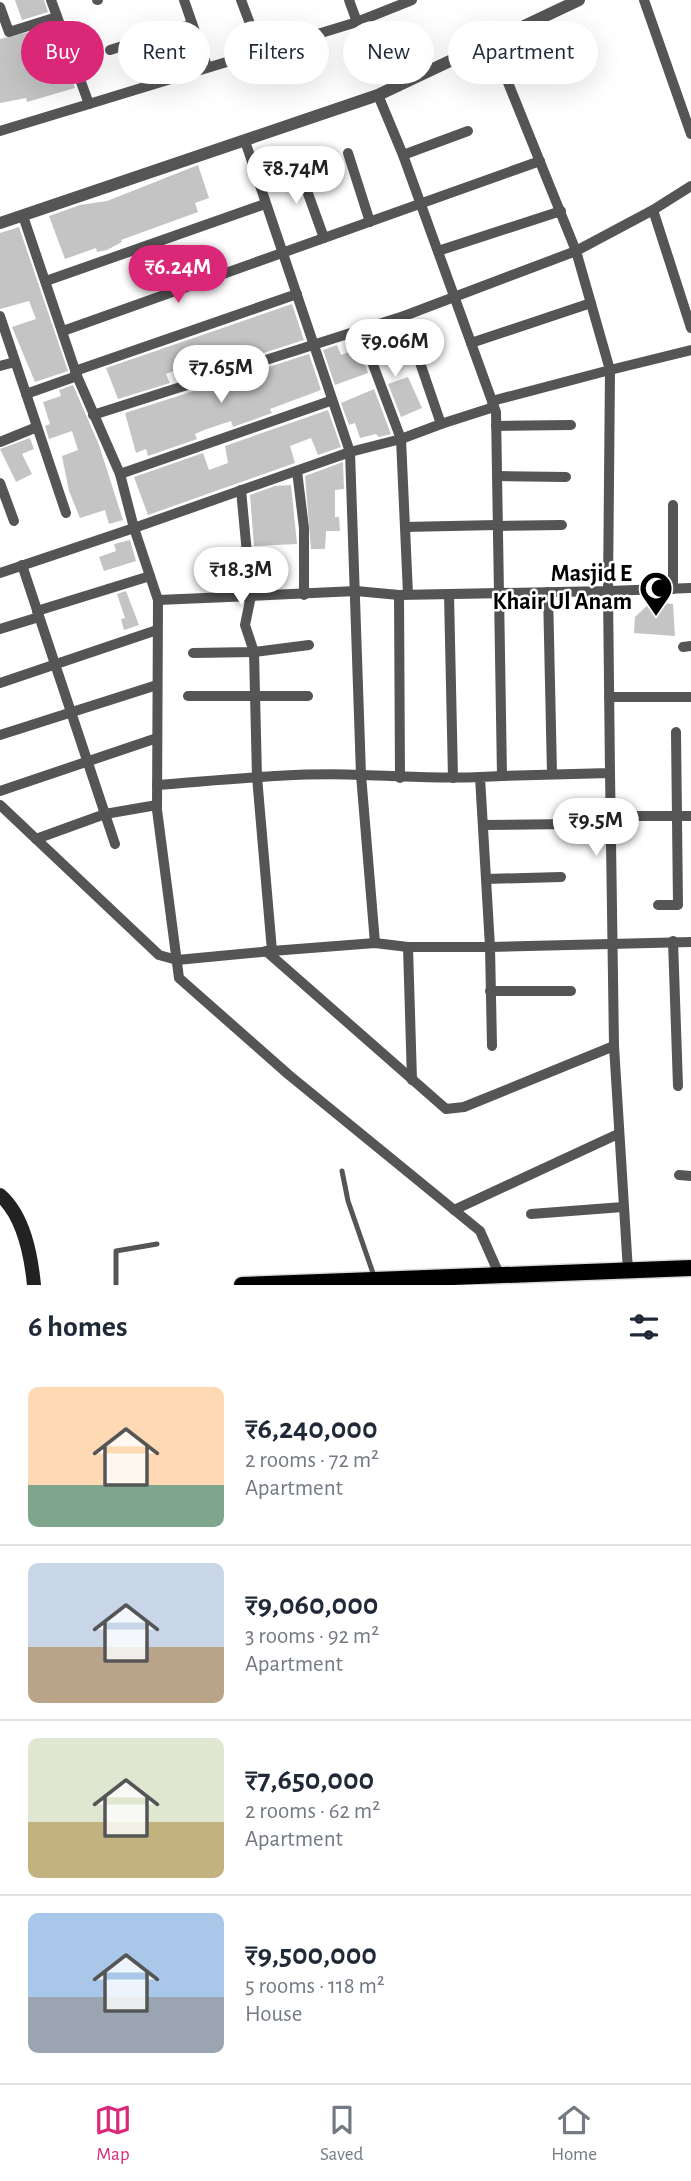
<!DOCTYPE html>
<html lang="en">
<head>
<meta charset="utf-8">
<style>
	body { margin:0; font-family:"Alegreya Sans",sans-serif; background:#f6f6f7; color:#1f2937; height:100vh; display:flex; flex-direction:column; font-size:26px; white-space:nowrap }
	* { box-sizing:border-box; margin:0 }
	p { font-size:23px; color:#747a83 }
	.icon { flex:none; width:38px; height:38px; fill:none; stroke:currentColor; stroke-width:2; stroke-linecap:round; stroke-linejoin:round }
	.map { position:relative; height:1285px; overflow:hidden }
	.details { display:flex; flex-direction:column; background:#fff; flex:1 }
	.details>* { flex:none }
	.guide { position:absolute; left:21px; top:21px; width:649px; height:63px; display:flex; gap:14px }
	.price { position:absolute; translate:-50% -60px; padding:0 16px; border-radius:24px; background:#fff; color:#222; font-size:23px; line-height:46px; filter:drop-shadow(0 2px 4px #0008) }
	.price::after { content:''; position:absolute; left:50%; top:42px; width:21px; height:16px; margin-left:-10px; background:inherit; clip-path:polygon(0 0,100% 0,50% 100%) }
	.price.current { background:#db2777; color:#fff }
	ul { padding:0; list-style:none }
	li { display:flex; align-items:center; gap:21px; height:175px; padding:0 28px }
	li+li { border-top:2px solid #e0e1e3 }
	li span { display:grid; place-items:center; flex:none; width:196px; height:140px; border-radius:10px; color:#555 }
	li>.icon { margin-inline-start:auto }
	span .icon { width:84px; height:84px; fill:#fffc; stroke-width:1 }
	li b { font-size:30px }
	h2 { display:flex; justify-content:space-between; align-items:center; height:84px; padding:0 28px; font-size:30px }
	.chip { padding:0 24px; border-radius:32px; background:#fff; box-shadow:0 7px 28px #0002; font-size:24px; line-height:63px }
	.chip.current { background:#db2777; color:#fff }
	.menu { display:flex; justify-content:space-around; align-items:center; height:98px; border-top:2px solid #e0e1e3; background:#fff; font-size:19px; color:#747a83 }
	.menu a { display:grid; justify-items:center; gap:4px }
	.menu .current { color:#db2777 }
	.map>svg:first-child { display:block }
</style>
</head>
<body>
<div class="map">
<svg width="691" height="1285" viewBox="0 0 691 1285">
	<rect width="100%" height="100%" fill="#fff"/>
	<g fill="#c4c4c4">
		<polygon points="15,0 44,0 48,12 22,20"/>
		<polygon points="53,26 75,88 27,102 26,98 0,103 0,39"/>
		<polygon points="198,165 209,198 195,203 198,212 121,240 122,242 107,250 97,252 96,248 65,259 49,216 80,205 107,201"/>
		<polygon points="19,227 68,371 35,382 12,327 36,319 29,301 0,309 0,233"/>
		<polygon points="292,304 304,340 213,369 208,357 166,374 170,383 118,399 106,368"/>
		<polygon points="337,345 341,355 359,348 368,373 335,385 323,350"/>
		<polygon points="309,354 321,390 270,409 272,413 233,427 231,421 204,430 195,434 197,439 148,456 146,449 136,453 125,413"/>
		<polygon points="408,377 422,408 401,417 388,384"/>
		<polygon points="73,385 99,445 123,520 109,524 105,510 80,518 69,491 62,456 78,450 72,431 49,439 45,426 50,424 43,402 61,396 59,390"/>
		<polygon points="374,389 391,434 379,437 376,434 360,438 355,423 349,425 341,403"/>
		<polygon points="328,410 341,447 318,455 311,438 290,446 295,463 148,515 134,477 203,453 209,470 228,463 225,446"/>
		<polygon points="30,438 34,449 22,454 32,474 16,482 0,449"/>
		<polygon points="343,462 344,489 335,490 335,517 339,517 340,531 326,531 325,549 311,549 305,476"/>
		<polygon points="291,485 297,544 254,546 250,495 275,486"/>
		<polygon points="130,540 136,561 104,571 99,557 116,551 114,544"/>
		<polygon points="126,591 139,625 124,630 121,619 125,618 117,594"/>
		<polygon points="651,602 673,604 675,636 634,633 635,617"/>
	</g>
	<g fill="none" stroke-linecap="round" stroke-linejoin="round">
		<defs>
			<polyline id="trunk" points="242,1285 691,1268"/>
		</defs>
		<use href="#trunk" stroke="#dbdbdb" stroke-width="19"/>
		<g stroke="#555" stroke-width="5">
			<polyline points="342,1171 348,1201 374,1276"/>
			<polyline points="116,1285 116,1251 157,1244"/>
		</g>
		<g stroke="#555" stroke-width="10">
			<polyline points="51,0 89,104 357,22 412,0"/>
			<polyline points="97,0 98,0"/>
			<polyline points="184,0 207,66"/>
			<polyline points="241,0 252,29"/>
			<polyline points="349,0 357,22"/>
			<polyline points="644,0 691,134"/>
			<polyline points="0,7 9,32 57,17"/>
			<polyline points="492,43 576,251 653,210 691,186"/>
			<polyline points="110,50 192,24"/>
			<polyline points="0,131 89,104"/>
			<polyline points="245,141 350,452 361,775 375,943"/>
			<polyline points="348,153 370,222"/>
			<polyline points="403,155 468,131"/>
			<polyline points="297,163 324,238"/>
			<polyline points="653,210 691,328"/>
			<polyline points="438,251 561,211"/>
			<polyline points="46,281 265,204"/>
			<polyline points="0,316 66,513"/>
			<polyline points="404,316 441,424 494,407"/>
			<polyline points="360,330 401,439 408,594"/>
			<polyline points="63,331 540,161"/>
			<polyline points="471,343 591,303"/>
			<polyline points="0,366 15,362"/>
			<polyline points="75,371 297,294"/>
			<polyline points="26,394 77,376"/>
			<polyline points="93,415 404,316 576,251 610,370 492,401"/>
			<polyline points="441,424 401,439 350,452 134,528 158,600 157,810 179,978 289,1075 480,1231 499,1274"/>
			<polyline points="496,426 571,425"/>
			<polyline points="0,442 37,427"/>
			<polyline points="297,471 304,528 304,595"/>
			<polyline points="120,474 330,401"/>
			<polyline points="497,476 566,477"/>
			<polyline points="0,483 14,521"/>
			<polyline points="241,490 251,596 356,591 399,595 608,591 610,370 691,350"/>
			<polyline points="673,505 673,589"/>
			<polyline points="497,526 562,525"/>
			<polyline points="405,527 497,525"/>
			<polyline points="22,565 115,844"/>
			<polyline points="0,573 134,528 120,474 77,376 23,216"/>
			<polyline points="548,592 552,774"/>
			<polyline points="449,594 453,778"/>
			<polyline points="399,595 400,778"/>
			<polyline points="158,600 251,596 245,625 254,652 257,777 272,951 375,943 408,947 490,947 480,777 502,776 496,412 403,155 378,95"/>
			<polyline points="37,611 150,576"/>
			<polyline points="0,629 39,617"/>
			<polyline points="683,647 691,646"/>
			<polyline points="193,653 254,652 309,645"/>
			<polyline points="0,683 157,630"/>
			<polyline points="188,696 308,696"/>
			<polyline points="609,697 691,697"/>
			<polyline points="0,735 157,685"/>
			<polyline points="610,773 614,1046 628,1271"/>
			<polyline points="502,776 610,773 608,591 691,588"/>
			<path d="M157,785C224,780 294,772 362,775C402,776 440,779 480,777"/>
			<polyline points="0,791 157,738"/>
			<polyline points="0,805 159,955 177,960 272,951"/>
			<polyline points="611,816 691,816"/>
			<polyline points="483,825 572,824"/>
			<polyline points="36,839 105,814 157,805"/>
			<polyline points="486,879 561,877"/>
			<polyline points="658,905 678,905 676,732"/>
			<polyline points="673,941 678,1086"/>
			<polyline points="408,947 412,1080"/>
			<polyline points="266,951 446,1109 464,1107 614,1046"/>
			<polyline points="490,991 571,991"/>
			<polyline points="492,1046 490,947 691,942"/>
			<polyline points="679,1175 691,1176"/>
			<polyline points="454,1210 618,1134"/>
			<polyline points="531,1214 623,1207"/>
		</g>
		<polyline stroke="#555" stroke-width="12" points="0,223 378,95 579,0"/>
		<path stroke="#222" stroke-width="14" d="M0,1195C24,1216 31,1255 34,1285"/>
		<use href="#trunk" stroke="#000" stroke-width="16"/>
	</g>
	<defs>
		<symbol id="mosque-pin" viewBox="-11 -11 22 30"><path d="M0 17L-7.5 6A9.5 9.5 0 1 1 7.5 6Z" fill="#000" stroke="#fff"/><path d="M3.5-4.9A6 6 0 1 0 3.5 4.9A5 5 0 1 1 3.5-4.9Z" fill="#fff"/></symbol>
	</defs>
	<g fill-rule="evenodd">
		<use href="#mosque-pin" x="637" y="569" width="38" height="52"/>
	</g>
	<g text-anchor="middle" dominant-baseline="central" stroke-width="5" stroke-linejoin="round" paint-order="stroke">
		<g font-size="24" font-weight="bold" fill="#000" stroke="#fff" text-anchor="end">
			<text x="632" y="574">Masjid E<tspan x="632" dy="28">Khair Ul Anam</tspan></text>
		</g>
	</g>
</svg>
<b class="price" style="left:296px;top:206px">₹8.74M</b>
<b class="price current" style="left:178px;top:305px">₹6.24M</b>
<b class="price" style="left:395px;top:379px">₹9.06M</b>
<b class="price" style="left:221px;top:405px">₹7.65M</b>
<b class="price" style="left:241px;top:607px">₹18.3M</b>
<b class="price" style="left:596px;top:858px">₹9.5M</b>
<div class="guide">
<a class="chip current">Buy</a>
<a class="chip">Rent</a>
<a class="chip">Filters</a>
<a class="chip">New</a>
<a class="chip">Apartment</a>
</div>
</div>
<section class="details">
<h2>6 homes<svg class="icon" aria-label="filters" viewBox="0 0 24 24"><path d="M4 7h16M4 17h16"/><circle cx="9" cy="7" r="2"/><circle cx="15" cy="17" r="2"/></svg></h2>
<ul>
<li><span style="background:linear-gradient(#ffd9b3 70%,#7fa58c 0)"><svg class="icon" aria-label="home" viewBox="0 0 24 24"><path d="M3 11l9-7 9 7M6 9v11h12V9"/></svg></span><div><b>₹6,240,000</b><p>2 rooms · 72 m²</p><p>Apartment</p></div></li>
<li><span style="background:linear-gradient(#c9d6e8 60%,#b9a48a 0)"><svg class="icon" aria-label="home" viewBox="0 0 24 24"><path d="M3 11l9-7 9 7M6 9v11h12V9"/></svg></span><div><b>₹9,060,000</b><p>3 rooms · 92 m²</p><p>Apartment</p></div></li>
<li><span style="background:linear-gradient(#dfe7d0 60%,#c2b280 0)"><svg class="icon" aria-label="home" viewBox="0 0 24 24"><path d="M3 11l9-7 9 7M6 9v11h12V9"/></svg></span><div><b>₹7,650,000</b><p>2 rooms · 62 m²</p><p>Apartment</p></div></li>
<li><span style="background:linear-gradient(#a9c7e8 60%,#9aa5b1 0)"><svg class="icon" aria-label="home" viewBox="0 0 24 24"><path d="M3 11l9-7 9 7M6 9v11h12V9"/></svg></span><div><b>₹9,500,000</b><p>5 rooms · 118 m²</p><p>House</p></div></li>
</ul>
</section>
<nav class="menu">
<a class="current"><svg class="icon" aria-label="map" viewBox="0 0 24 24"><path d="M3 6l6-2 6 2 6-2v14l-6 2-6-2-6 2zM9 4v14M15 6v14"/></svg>Map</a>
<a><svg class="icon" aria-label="saved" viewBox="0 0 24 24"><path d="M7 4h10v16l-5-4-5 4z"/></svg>Saved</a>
<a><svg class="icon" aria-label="home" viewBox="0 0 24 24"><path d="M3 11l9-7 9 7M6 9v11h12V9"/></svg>Home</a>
</nav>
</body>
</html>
